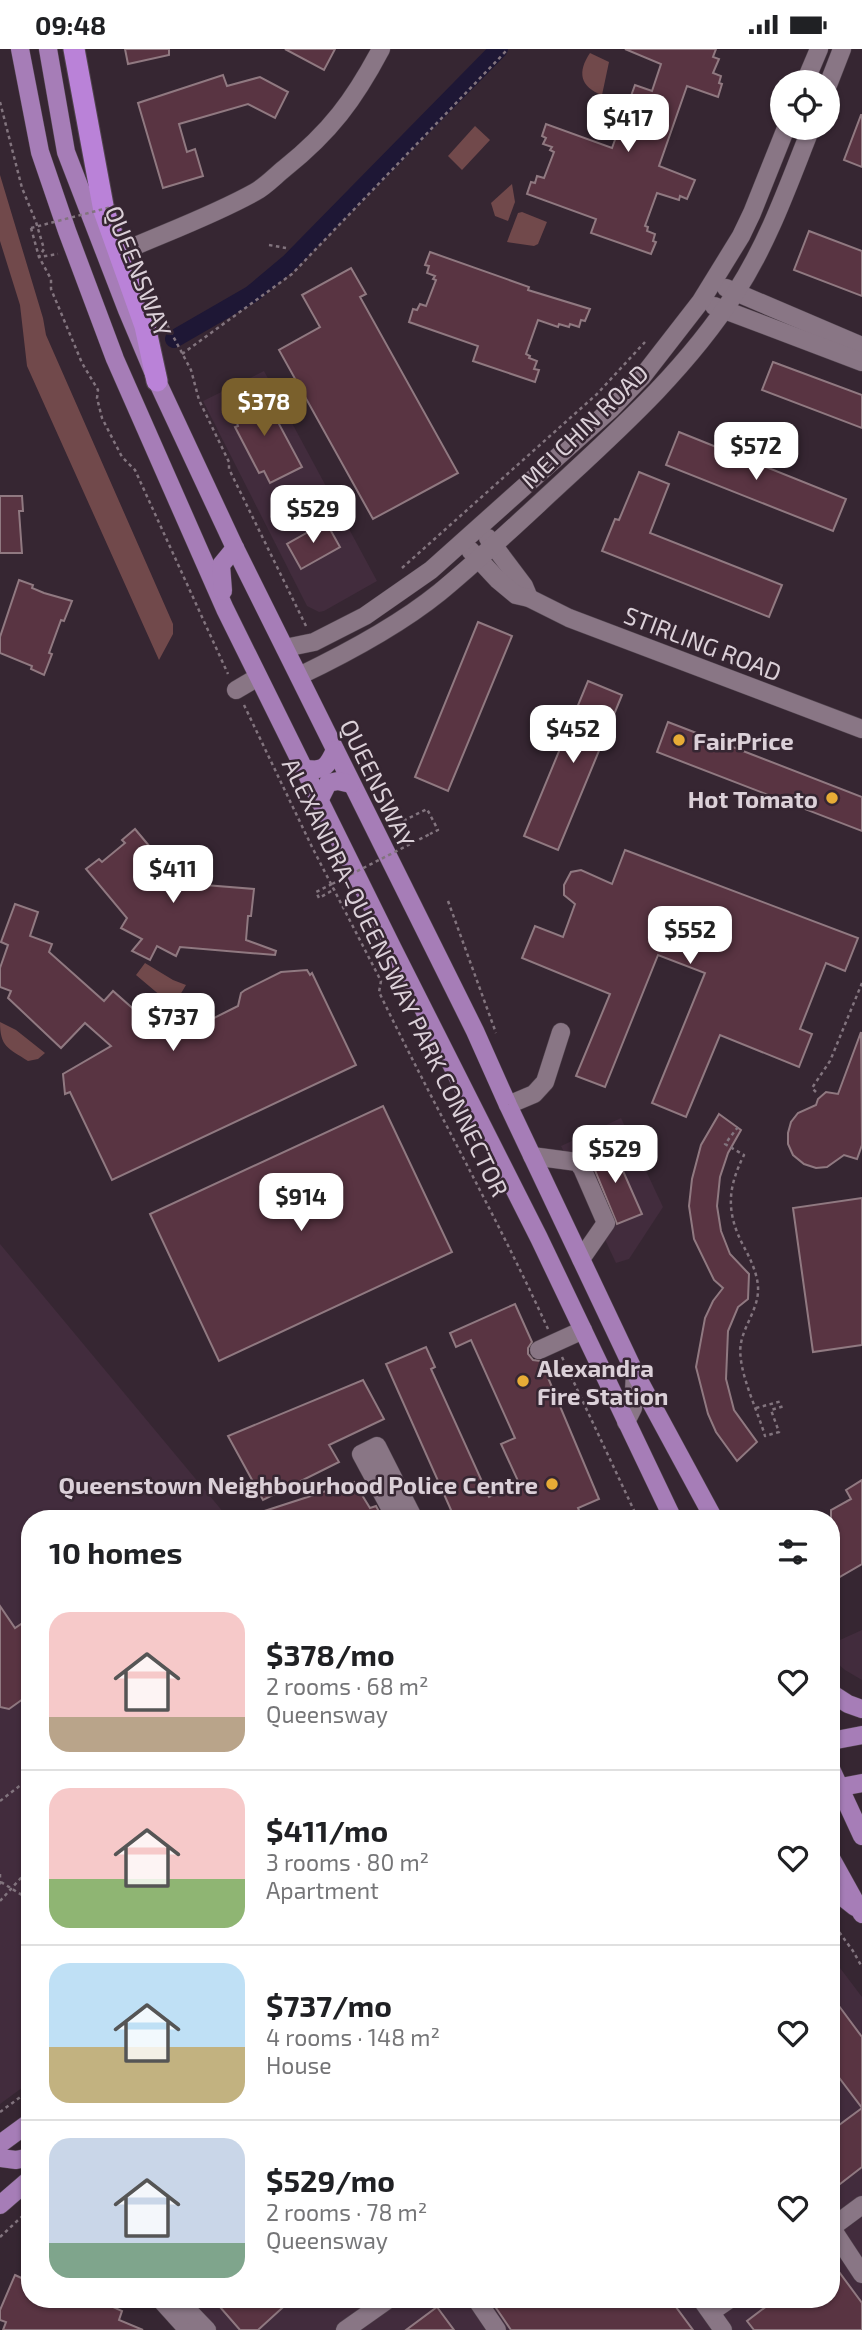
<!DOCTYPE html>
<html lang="en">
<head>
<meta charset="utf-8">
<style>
	body { margin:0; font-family:"Exo 2",sans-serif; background:#f6f6f6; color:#202124; height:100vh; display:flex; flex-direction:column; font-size:26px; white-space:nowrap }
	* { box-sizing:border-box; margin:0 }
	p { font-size:23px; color:#757577 }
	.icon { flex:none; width:38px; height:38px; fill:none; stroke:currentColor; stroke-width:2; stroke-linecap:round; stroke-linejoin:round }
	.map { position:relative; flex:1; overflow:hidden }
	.details { position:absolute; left:21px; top:1461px; width:819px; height:798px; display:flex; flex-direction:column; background:#fff; border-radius:28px; box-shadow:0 2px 5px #0004 }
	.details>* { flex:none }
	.buttons { position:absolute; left:770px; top:21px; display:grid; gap:14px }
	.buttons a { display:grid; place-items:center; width:70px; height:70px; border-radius:50%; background:#fff; box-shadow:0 2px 5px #0004; font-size:35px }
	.price { position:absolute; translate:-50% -60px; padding:0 16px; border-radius:14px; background:#fff; color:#222; font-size:23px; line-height:46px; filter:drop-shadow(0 2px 4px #0008) }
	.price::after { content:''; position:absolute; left:50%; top:42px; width:21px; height:16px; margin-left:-10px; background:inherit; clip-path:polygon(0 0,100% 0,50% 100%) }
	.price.current { background:#7a602c; color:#fff }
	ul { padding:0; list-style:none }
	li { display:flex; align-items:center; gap:21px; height:175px; padding:0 28px }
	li+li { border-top:2px solid #e0e0e0 }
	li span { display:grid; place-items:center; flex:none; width:196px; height:140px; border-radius:21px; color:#555 }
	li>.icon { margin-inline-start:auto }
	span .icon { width:84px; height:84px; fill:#fffc; stroke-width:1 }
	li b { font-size:30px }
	h2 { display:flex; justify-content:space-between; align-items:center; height:84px; padding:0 28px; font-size:30px }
	.status { display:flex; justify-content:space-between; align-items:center; height:49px; padding:0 35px; background:#fff; direction:ltr }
	.status svg { height:19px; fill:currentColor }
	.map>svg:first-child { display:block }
</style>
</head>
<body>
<div class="status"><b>09:48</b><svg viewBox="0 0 49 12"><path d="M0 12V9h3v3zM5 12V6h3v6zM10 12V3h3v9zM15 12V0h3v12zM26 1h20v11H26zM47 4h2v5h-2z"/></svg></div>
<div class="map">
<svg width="862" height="2281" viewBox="0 0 862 2281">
	<rect width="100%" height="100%" fill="#362632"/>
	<g fill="#422c3d">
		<polygon points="264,322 377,532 324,562 319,563 307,557 203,352"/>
		<polygon points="621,1069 663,1158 629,1210 616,1214 561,1097"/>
		<polygon points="0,1195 229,1470 30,1470 30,2033 0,2055"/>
		<polygon points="862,1581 862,1631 845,1621 831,1609 831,1595"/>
		<polygon points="831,1907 862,1948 862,2281 216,2281 189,2251 831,2250"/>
	</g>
	<g fill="#71494b">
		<path d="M590,4L609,13L602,46C580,38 577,23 590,4Z"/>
		<polygon points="475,77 490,91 462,121 448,107"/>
		<polygon points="0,126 43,269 46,286 173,575 173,585 159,611 27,317 20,256 0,192"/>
		<polygon points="512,135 515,153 508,172 495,167 491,154"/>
		<polygon points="522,163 547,173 538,195 534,197 507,193 518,164"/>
		<polygon points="145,914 173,931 186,936 180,946 168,953 136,926"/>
		<path d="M0,973L16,981L45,1004L38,1010L28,1012C8,999 0,998 0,973Z"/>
	</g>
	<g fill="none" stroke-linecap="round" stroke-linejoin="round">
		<polyline stroke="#1e1735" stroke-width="18" points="174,290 252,245 289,214 499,0"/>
	</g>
	<g fill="#593442" stroke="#907981" stroke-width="2">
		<polygon points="125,0 169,0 169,6 128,15"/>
		<polygon points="285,0 335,0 324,21"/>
		<polygon points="625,0 716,0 713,8 719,10 713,24 721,27 719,34 722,35 718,48 687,37 659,117 695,131 687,150 680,147 679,151 657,144 645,177 648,178 647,182 655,185 653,192 656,193 651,205 591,184 596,170 527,145 531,133 535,134 537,127 544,129 554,103 550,101 552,98 543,95 546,89 542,87 546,75 612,99 635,36 652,42 661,15"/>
		<polygon points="223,26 227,37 260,28 288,43 275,69 248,55 179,75 187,103 195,100 203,127 163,139 138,54"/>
		<polygon points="861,66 862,66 862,118 844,111"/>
		<polygon points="809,182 862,202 862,247 794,221"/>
		<polygon points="430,203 529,238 528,241 590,260 585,272 581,271 579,278 570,275 569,278 559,275 558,278 538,271 526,305 530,307 529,309 537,312 534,320 539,321 535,333 473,312 478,297 409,273 413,260 417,261 420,255 426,257 436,231 433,230 435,227 427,224 429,217 425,216"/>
		<polygon points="351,219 366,245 360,248 458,424 373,470 279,301 320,278 302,246"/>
		<polygon points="773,313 862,346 862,379 762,341"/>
		<polygon points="258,342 265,363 271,360 302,418 270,434 264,422 259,424 235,378 238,377 230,351"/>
		<polygon points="679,383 846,450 833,482 666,416"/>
		<polygon points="639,423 669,435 650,484 782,536 769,568 602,502 615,470 619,471"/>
		<polygon points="0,447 22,447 23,462 19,462 22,504 0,504"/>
		<polygon points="326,473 340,498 301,520 287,495"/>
		<polygon points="19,531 33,536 32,539 44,544 72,552 64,572 61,571 49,604 52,605 44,626 31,620 32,617 0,604 0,588"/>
		<polygon points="478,573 512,587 448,742 415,728"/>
		<polygon points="588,632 622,646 558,801 524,787"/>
		<polygon points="668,673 862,748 862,782 657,703"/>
		<polygon points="135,780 180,834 254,840 251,867 248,867 246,891 276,902 275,906 180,898 176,907 157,897 150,911 132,902 142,890 121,879 127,869 86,820 99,810 102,813 125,794 122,791"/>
		<polygon points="625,801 858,889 845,922 826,914 800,980 812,985 799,1018 720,986 686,1068 652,1054 705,924 658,906 605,1038 576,1027 610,945 522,909 535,877 563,888 575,855 564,846 564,836 571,823 581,821 612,835"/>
		<polygon points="15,855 38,863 30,887 52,895 49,903 104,952 113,942 147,972 152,984 194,965 204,966 210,971 238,957 241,944 245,941 281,923 307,921 310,926 312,924 356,1016 112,1131 70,1043 65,1045 63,1025 111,997 85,974 61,999 8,949 11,942 0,938 0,919 8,896 1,893"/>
		<polygon points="861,983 862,1096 857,1110 844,1106 827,1118 816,1119 804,1115 793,1106 788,1095 788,1084 791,1073 798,1064 816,1056 818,1050 826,1043 838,1045"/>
		<polygon points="383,1057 452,1203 219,1312 150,1165"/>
		<polygon points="719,1065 741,1081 728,1104 720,1128 717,1157 721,1182 730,1205 749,1225 748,1250 738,1258 728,1282 726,1330 734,1361 757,1393 737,1412 716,1383 708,1365 696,1318 705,1269 713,1252 723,1239 714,1231 694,1190 689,1157 692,1130 701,1096"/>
		<polygon points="612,1097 642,1165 617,1175 592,1114 588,1108"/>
		<polygon points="862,1149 862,1296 813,1303 793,1159"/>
		<polygon points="515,1255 532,1293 528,1299 528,1305 533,1311 541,1312 599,1450 578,1459 581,1466 572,1470 486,1470 483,1463 466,1470 455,1470 386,1315 426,1298 435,1318 431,1320 489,1448 519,1434 501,1395 515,1389 471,1291 456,1298 450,1284"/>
		<polygon points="363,1331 384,1370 329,1396 339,1413 263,1451 228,1387"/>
		<polygon points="862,1431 862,1515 831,1533 831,1461 851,1450 846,1441"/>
		<polygon points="354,1433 370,1459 376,1457 383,1470 249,1470 249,1467"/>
		<polygon points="0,1557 15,1579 30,1569 30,1645 9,1660 0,1658"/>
		<polygon points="839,1957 862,1988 862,2118 831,2142 831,2082 862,2059 831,2018 831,1963"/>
		<polygon points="831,2212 862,2254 862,2281 754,2281 747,2272 776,2250 831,2250"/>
		<polygon points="15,2226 30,2233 30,2250 116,2250 113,2258 122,2262 119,2271 143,2281 3,2281 6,2273 0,2271 0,2261"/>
		<polygon points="213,2250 292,2250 258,2281 240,2281"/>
		<polygon points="490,2250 670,2250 693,2281 511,2281"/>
		<polygon points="437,2258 454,2281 406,2281"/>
	</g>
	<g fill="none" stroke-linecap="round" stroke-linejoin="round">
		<defs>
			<g id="minor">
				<polyline points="805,33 819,0"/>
				<polyline points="828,36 842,0"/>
				<path d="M119,204C164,184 212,167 255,143C266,137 275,127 285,119C330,83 354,51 381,0"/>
				<polyline points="726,239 862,297"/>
				<polyline points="714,257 862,313"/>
				<polyline points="488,489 524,537 529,549"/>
				<polyline points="470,501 498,531 516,546 529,549 569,569 862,680"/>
				<polyline points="285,599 314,593 365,567 431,521 611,360 642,328 701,252 741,187 752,164 786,79"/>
				<path d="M299,627C347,604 398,577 440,543C480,510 519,473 558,437C623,377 688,318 736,243C769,192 789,134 811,79"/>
				<polyline points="236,641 258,628"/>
				<polyline points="508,1056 534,1045 545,1033 561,983"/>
				<polyline points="532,1107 577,1113 582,1119 606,1174 581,1210"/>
				<polyline points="539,1301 583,1281"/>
				<polyline points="626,1373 633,1359 635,1324"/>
				<polyline points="396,1470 361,1405 377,1397 414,1470"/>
				<polyline points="831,2178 862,2225"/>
				<polyline points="831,2179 862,2156"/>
				<polyline points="160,2250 188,2281"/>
				<polyline points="177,2250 207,2281"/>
				<polyline points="476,2250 497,2281"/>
				<polyline points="701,2250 723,2281"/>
				<polyline points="711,2263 730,2250"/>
				<polyline points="345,2281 389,2250"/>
			</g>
			<g id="major">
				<polyline points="20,0 40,103 67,182 115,310 225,560 393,900 539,1189 673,1470"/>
				<polyline points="48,0 66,103 127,261 157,332 235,499 475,982 508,1056 635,1324 714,1470"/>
				<polyline points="223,542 221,516 235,499"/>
				<path d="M303,719C323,723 327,719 335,701"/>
				<polyline points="319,752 328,734 338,732 351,735"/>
				<polyline points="831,1644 848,1655 862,1660"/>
				<polyline points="831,1692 862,1686"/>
				<polyline points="831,1720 862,1787"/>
				<polyline points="831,1740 862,1734"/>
				<polyline points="831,1809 862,1865"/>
				<polyline points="831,1839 855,1858"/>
				<polyline points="0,2095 30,2073"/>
				<polyline points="0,2109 16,2111 30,2108"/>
				<polyline points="0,2156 30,2130"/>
			</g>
			<polyline id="highway" points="74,0 104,162 145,277 157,332"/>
		</defs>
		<use href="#minor" stroke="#52454f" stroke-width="19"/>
		<use href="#major" stroke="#52454f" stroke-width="19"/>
		<use href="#highway" stroke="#52454f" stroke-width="23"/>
		<g stroke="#82747e" stroke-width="2.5" stroke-dasharray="3.5 3.5" stroke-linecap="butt">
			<polyline points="0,53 22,139 36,173 44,200 39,208 51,230 51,240 82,314 98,341 97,349 102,369 122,408 135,421 228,625"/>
			<polyline points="31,179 39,208 58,205"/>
			<polyline points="269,196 286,199"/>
			<polyline points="164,270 191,321 199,351 229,413 229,420 306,577"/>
			<polyline points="182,305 292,225 508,0"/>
			<polyline points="402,519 597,345 645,293"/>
			<path d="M244,656L312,798L381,932L379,943C434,1057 496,1166 548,1280"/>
			<polyline points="391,778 427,760 438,781 430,785"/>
			<polyline points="332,835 316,843 319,849 335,840"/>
			<polyline points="448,852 496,984"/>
			<polyline points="816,1043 812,1039 830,1012 862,934"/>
			<path d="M738,1078L725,1095L744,1106C727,1140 726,1164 744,1198C751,1211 759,1228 758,1243C757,1261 744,1277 741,1294C736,1319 758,1362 765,1387L779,1383L771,1361L784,1357"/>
			<polyline points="562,1308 638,1470"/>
			<polyline points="756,1359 782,1352"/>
			<polyline points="0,1752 30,1729"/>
			<polyline points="0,1825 0,1838"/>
			<polyline points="1,1833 30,1851"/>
			<polyline points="0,1852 30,1819"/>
			<polyline points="831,1872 853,1902 862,1918"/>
			<polyline points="0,2063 30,2041"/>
			<polyline points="0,2188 30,2160"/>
		</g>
		<use href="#minor" stroke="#897685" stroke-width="18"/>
		<use href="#major" stroke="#a67db7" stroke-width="18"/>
		<use href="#highway" stroke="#ba82d8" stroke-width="21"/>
		<g stroke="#82747e" stroke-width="2.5" stroke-dasharray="3.5 3.5" stroke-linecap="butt">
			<polyline points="31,179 119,156"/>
			<polyline points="332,835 430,785"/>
		</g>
	</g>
	<g fill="#e7ac36" stroke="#362632" stroke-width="2.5">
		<circle cx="679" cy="691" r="7"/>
		<circle cx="832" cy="749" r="7"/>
		<circle cx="523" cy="1332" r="7"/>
		<circle cx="552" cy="1435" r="7"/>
	</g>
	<g text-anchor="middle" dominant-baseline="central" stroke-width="5" stroke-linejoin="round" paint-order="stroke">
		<g font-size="24" fill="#dbd0d8" stroke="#362632">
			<text transform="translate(139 222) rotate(68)">QUEENSWAY</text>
			<text transform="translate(584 377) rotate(-44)">MEI CHIN ROAD</text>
			<text transform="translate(703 594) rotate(21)">STIRLING ROAD</text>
			<text transform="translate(378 734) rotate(64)">QUEENSWAY</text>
			<text transform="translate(396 928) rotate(64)">ALEXANDRA-QUEENSWAY PARK CONNECTOR</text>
		</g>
		<g font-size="24" font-weight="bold" fill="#dbd0d8" stroke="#362632" text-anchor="start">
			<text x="693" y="691">FairPrice</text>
			<text x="818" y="749" text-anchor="end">Hot Tomato</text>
			<text x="537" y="1318">Alexandra<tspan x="537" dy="28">Fire Station</tspan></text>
			<text x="538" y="1435" text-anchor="end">Queenstown Neighbourhood Police Centre</text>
		</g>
	</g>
</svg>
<div class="buttons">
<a><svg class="icon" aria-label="locate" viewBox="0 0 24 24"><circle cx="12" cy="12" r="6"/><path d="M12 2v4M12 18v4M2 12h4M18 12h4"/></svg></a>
</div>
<b class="price" style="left:628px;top:105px">$417</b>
<b class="price current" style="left:264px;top:389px">$378</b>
<b class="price" style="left:756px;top:433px">$572</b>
<b class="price" style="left:313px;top:496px">$529</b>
<b class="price" style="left:573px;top:716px">$452</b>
<b class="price" style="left:173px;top:856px">$411</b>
<b class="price" style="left:690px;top:917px">$552</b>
<b class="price" style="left:173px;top:1004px">$737</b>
<b class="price" style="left:615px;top:1136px">$529</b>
<b class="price" style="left:301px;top:1184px">$914</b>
<section class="details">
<h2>10 homes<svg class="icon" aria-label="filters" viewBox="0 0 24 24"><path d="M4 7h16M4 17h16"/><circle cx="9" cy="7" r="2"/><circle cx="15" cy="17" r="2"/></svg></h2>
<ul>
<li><span style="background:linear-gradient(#f6c9c9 75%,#b9a48a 0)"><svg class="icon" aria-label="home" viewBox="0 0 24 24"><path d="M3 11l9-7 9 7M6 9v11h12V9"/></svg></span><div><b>$378/mo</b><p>2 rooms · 68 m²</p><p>Queensway</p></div><svg class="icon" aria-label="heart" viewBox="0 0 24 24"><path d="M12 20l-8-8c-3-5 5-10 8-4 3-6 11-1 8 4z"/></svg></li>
<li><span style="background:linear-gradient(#f6c9c9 65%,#8fb573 0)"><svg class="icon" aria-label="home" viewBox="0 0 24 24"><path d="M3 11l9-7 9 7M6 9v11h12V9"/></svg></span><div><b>$411/mo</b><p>3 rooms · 80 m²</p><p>Apartment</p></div><svg class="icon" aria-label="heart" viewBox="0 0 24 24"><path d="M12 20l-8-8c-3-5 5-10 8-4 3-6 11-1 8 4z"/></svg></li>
<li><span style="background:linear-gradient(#bfe0f5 60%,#c2b280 0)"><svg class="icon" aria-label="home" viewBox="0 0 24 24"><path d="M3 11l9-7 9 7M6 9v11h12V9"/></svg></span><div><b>$737/mo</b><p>4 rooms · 148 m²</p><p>House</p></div><svg class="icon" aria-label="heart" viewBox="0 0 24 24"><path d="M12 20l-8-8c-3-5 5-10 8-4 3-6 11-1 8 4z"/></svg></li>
<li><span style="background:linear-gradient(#c9d6e8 75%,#7fa58c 0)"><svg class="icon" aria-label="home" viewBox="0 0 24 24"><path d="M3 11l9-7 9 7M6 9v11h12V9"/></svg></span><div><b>$529/mo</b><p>2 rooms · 78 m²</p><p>Queensway</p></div><svg class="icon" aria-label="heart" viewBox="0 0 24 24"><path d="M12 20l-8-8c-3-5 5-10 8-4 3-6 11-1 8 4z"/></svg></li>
</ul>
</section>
</div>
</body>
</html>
